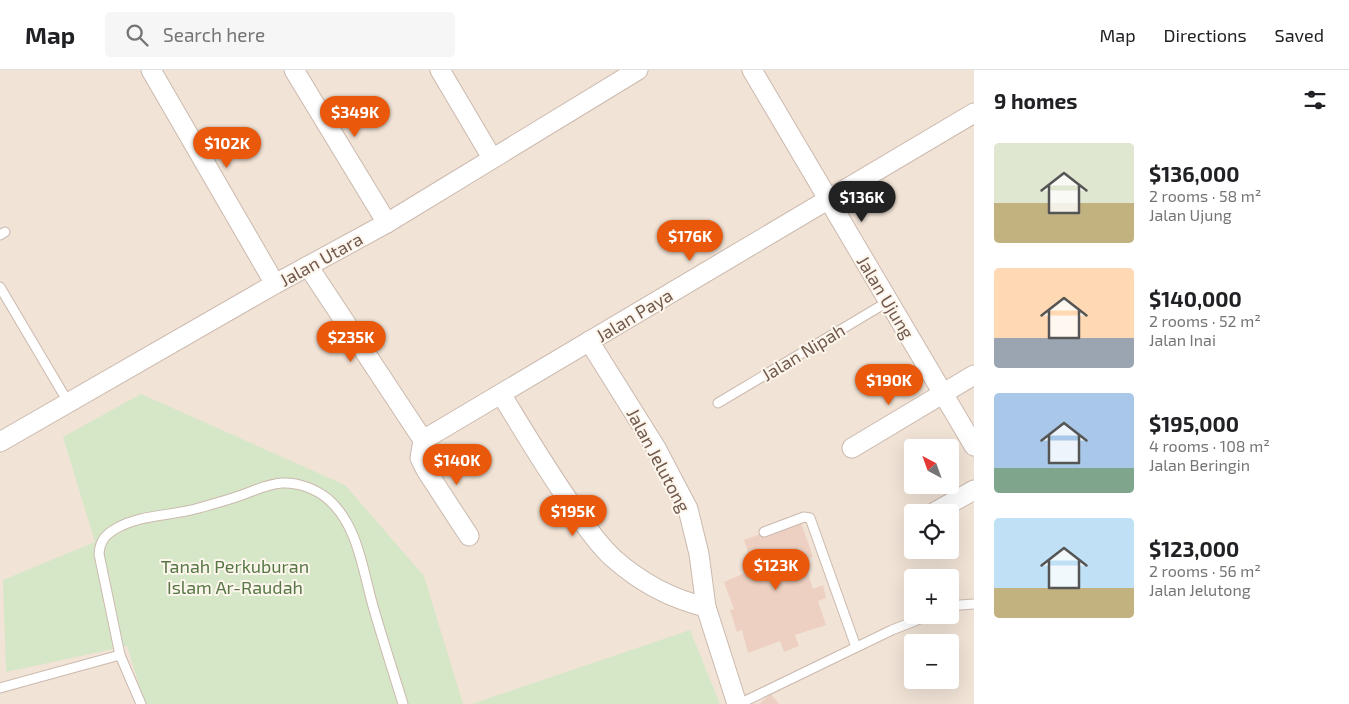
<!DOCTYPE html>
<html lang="en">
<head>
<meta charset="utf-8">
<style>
	body { margin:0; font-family:"Exo 2",sans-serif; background:#f6f6f6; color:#202124; height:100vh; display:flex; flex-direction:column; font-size:19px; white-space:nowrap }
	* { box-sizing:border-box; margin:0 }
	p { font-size:16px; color:#757577 }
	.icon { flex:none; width:28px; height:28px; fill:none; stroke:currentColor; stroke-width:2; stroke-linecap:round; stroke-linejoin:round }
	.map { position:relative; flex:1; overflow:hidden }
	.panel { display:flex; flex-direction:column; background:#fff; width:375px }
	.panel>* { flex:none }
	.needle { width:32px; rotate:319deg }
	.fabs { position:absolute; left:904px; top:369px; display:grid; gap:10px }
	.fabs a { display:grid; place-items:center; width:55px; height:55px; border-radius:5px; background:#fff; box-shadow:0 5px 20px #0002; font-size:25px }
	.price { position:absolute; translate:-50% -42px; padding:0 11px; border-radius:18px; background:#ea580c; color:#fff; font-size:16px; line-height:32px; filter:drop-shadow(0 1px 2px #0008) }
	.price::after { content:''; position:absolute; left:50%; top:30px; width:15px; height:11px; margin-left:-8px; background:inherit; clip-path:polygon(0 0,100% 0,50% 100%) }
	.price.on { background:#222; color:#fff }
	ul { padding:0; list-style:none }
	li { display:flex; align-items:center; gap:15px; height:125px; padding:0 20px }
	li span { display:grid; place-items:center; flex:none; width:140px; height:100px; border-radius:5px; color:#555 }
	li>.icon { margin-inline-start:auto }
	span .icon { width:60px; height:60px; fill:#fffc; stroke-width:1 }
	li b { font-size:21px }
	h2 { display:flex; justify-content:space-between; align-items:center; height:60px; padding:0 20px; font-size:21px }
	header { display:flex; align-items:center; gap:30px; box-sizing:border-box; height:70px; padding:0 25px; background:#fff; border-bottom:1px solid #e0e0e0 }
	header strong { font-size:24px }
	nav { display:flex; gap:28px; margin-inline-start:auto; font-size:18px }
	.search { width:350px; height:45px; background:#f6f6f6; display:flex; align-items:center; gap:12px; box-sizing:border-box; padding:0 18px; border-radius:5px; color:#757577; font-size:19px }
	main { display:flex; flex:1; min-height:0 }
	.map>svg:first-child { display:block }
</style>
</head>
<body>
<header>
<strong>Map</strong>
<div class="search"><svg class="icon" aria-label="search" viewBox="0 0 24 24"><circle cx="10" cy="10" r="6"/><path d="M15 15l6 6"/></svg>Search here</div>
<nav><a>Map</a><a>Directions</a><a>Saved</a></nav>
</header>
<main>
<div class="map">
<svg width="974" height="634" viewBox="0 0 974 634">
	<rect width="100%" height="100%" fill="#faf2e7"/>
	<path fill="#f1e3d6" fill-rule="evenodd" d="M0,0H974V634H0ZM912,378H950V415H912ZM912,442H950V480H912ZM912,508H950V545H912ZM912,572H950V610H912Z"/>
	<g fill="#d5e7c6">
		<polygon points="141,324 345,415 424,506 463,634 145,634 127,576 6,602 3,510 95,472 63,367"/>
		<polygon points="690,560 720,634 472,634"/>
	</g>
	<g fill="#edd0c1">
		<polygon points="800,450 813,487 804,490 813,519 823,515 826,528 818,531 826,555 795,565 799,576 784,582 780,571 748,583 742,560 737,562 730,540 734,539 724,512 754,499 744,470"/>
		<polygon points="771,624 779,634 759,634"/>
	</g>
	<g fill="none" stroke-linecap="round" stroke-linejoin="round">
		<defs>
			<g id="service">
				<polyline points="0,165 5,162"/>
				<polyline points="0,217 68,332"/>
				<polyline points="718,333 889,231"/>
				<polyline points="764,462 804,447 810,448 856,577"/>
				<polyline points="950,538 960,535 974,534"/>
				<polyline points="0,618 120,585"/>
				<path d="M141,634L120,585L99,484C100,470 106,464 117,458C142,444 173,446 199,438C213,434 228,430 242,425C256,420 267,414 282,413C298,412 316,419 328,429C360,457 363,505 375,543C384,574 394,604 403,634"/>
				<polyline points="739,634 892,560 930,545"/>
			</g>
			<g id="minor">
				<polyline points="151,0 275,214"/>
				<polyline points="294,0 387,153"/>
				<polyline points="440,0 492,88"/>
				<polyline points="752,0 974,376"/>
				<polyline points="308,196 423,370"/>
				<polyline points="589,271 656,378 688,439 699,484 706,537 737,634"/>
				<path d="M501,324C525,363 548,402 575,440C586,457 598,474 613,488C640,512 671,529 706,537"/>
				<polyline points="423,370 974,43"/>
				<polyline points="423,370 420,388 426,400 469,466"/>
				<polyline points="0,372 275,214 387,153 638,0"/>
				<polyline points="852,378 974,305"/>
				<polyline points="935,442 974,420"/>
			</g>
		</defs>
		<use href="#service" stroke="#cbb9ae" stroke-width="11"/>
		<use href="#minor" stroke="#cbb9ae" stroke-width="21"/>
		<use href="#service" stroke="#fff" stroke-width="9"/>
		<use href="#minor" stroke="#fff" stroke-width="19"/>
	</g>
	<g text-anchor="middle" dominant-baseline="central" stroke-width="4" stroke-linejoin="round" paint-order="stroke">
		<g font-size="18" fill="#72594d" stroke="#fdf6ed">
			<text transform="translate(321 189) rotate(-29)">Jalan Utara</text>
			<text transform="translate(886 227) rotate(59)">Jalan Ujung</text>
			<text transform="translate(634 245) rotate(-31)">Jalan Paya</text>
			<text transform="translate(803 282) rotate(-31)">Jalan Nipah</text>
			<text transform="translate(659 390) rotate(62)">Jalan Jelutong</text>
		</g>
		<g font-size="18" fill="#577746" stroke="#fdf6ed">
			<text x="235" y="496">Tanah Perkuburan<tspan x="235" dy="21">Islam Ar-Raudah</tspan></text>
		</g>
	</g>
</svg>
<div class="fabs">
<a><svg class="needle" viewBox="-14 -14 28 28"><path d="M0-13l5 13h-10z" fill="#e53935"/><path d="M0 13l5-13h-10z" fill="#757577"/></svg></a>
<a><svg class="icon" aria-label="locate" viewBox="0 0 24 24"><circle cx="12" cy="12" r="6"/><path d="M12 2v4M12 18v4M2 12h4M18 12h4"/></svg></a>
<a>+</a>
<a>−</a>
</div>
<b class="price" style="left:355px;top:68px">$349K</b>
<b class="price" style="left:227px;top:99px">$102K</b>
<b class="price on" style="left:862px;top:153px">$136K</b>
<b class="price" style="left:690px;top:192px">$176K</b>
<b class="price" style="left:351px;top:293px">$235K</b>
<b class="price" style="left:889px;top:336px">$190K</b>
<b class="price" style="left:457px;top:416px">$140K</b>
<b class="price" style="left:573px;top:467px">$195K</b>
<b class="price" style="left:776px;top:521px">$123K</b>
</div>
<section class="panel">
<h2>9 homes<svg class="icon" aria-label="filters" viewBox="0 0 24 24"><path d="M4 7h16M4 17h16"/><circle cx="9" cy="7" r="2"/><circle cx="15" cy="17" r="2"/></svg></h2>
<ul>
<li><span style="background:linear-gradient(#dfe7d0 60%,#c2b280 0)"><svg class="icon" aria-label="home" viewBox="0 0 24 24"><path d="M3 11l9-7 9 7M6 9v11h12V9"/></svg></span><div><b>$136,000</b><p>2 rooms · 58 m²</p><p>Jalan Ujung</p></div></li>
<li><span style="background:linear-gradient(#ffd9b3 70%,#9aa5b1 0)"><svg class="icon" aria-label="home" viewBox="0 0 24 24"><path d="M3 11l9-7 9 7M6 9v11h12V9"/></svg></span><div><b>$140,000</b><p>2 rooms · 52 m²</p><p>Jalan Inai</p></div></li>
<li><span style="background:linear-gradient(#a9c7e8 75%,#7fa58c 0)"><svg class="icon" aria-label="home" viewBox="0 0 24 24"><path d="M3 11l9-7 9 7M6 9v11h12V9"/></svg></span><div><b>$195,000</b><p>4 rooms · 108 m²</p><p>Jalan Beringin</p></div></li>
<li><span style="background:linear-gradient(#bfe0f5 70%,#c2b280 0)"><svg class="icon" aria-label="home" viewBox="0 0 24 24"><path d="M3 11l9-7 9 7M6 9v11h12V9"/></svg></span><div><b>$123,000</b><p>2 rooms · 56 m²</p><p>Jalan Jelutong</p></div></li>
</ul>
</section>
</main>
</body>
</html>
